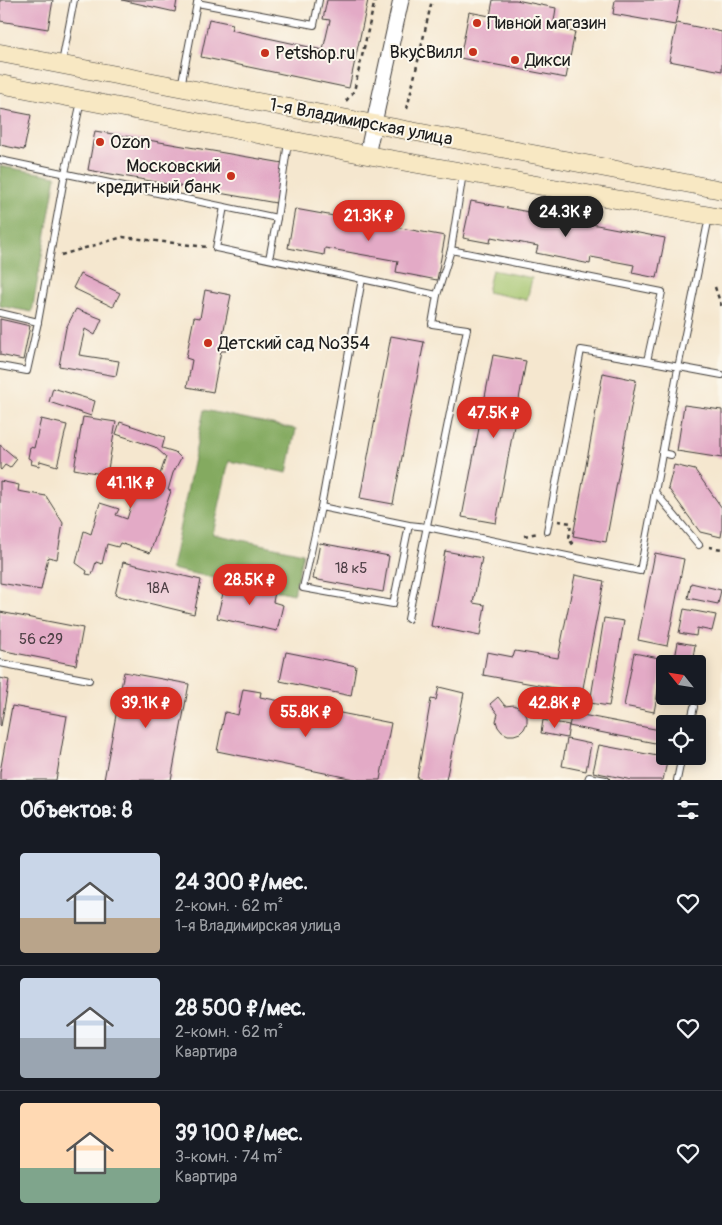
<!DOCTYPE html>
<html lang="ru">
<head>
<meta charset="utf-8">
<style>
	body { margin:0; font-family:Pangolin,sans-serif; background:#20242c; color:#f1f3f6; height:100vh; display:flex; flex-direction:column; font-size:19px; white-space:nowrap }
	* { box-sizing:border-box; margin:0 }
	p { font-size:16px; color:#9ea1a6 }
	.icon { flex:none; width:28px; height:28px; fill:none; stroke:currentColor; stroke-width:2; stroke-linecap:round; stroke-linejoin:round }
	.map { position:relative; height:780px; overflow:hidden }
	.drawer { display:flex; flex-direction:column; background:#171b24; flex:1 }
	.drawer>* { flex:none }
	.needle { width:32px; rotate:300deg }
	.fabs { position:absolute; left:656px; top:655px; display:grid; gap:10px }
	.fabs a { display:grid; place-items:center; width:50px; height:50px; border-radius:5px; background:#171b24; box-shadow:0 2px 12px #0003; font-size:25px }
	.price { position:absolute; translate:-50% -42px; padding:0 11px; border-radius:18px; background:#d93025; color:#fff; font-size:16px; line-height:32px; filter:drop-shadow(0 1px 2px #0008) }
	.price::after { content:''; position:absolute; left:50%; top:30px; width:15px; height:11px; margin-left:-8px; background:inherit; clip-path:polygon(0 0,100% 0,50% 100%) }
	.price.selected { background:#222; color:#fff }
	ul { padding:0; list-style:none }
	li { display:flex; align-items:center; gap:15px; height:125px; padding:0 20px }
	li+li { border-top:1px solid #363941 }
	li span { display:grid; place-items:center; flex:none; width:140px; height:100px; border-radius:5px; color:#555 }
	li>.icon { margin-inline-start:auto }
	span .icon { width:60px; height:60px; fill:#fffc; stroke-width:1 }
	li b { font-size:21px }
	h2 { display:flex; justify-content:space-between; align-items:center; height:60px; padding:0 20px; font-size:21px }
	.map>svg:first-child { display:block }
</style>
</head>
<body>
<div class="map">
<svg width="722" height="780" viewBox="0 0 722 780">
	<rect width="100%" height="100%" fill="#fbf7ec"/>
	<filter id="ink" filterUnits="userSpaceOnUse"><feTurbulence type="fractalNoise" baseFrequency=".02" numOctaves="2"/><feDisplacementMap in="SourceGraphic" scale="10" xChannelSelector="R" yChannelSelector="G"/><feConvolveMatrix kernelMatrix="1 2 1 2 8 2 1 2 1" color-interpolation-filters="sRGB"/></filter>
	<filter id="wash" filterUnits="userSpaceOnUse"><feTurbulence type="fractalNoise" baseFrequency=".0096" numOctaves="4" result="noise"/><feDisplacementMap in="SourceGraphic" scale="20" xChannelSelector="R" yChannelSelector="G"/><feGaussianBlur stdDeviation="1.12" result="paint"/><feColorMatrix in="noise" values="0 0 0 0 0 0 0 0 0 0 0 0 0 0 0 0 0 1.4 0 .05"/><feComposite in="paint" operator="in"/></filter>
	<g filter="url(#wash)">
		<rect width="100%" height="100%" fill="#f5e7cf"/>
		<polygon fill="#a5c56e" stroke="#607045" points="492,270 532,278 527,300 487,292"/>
		<g fill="#84aa61" stroke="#50633e">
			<polygon points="0,166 56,176 32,312 0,306"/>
			<polygon points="204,410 296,429 287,473 229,461 213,534 303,553 294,594 171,569"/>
		</g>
		<g id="blocks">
			<g fill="#e3aac6">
				<polygon points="0,0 53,0 48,29 0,21"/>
				<polygon points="122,0 177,0 175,12"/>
				<polygon points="327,0 368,0 349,88 201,57 209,19 233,24 231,30 323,50 330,20 323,19"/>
				<polygon points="493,0 516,0 556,8 553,28 575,32 566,78 460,58 469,12 490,16"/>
				<polygon points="615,0 680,0 675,25 613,14"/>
				<polygon points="677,23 722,32 722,71 669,61"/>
				<polygon points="0,109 31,115 24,150 0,145"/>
				<polygon points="95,131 283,163 276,203 88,170"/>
				<polygon points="471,201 665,238 657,278 632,273 634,265 591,257 590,264 536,253 538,246 491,237 490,243 463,238"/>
				<polygon points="295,209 445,236 437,280 396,272 398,261 325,248 324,255 288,248"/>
				<polygon points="80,274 120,293 113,307 73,288"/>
				<polygon points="205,290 231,295 223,334 229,335 226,351 221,351 213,392 187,387 192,360 186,358 194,317 200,318"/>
				<polygon points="76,309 102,319 95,335 85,329 79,355 119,361 116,376 59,366 66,328"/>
				<polygon points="0,319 30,326 23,360 0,355"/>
				<polygon points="391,336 424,342 393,504 360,498"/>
				<polygon points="493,355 526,361 496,523 462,517"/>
				<polygon points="603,373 636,380 606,542 573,536"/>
				<polygon points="53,388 95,401 91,416 49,402"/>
				<polygon points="684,405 722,410 722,458 677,451"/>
				<polygon points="83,417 116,422 107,475 74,469"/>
				<polygon points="41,419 67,425 57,466 40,461 39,466 31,464 32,460 28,458 30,447 34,448"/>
				<polygon points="120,422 165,437 162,448 175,452 181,458 173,473 168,490 171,491 150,553 120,543 118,547 107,544 102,564 96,562 92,575 86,574 87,571 76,563 84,531 91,534 100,503 119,509 116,515 127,519 139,481 156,486 166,457 155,447 116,434"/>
				<polygon points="0,445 17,459 10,468 5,465 1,470 0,469"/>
				<polygon points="674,465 695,470 722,508 722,531 721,537 700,532 668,488"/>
				<polygon points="0,481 19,485 18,491 46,496 63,523 57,559 48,557 41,590 0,583"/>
				<polygon points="320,543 389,556 383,592 313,579"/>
				<polygon points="445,551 482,558 473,603 485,605 480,636 431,626"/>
				<polygon points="655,553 684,559 667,646 638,640"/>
				<polygon points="123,562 201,580 194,614 115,595"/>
				<polygon points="575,575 604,581 582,693 483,675 487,652 513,657 515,651 558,658"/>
				<polygon points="226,581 275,592 273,602 283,605 277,631 217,618"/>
				<polygon points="691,583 721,590 718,604 688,598"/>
				<polygon points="684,609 716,615 712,631 697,628 696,636 679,633"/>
				<polygon points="0,612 83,628 76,665 0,650"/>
				<polygon points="604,618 624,621 609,706 590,703"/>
				<polygon points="678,642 695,645 692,664 674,664"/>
				<polygon points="286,652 356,666 351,696 280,681"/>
				<polygon points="634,653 664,659 654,712 624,706"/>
				<polygon points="124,672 189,684 171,780 104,780"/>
				<polygon points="0,678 9,680 1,726 0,725"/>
				<polygon points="439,687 464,693 446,780 425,780 417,778 431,699 436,700"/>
				<polygon points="243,689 261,692 260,697 391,723 380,780 359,780 217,751 225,712 238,715"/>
				<polygon points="670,696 686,696 685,700 670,697"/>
				<polygon points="498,697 505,706 514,705 524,711 527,717 527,723 524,729 520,733 514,735 508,735 502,732 498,727 496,721 498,714 490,704"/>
				<polygon points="12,706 67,716 56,780 0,780 0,772"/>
				<polygon points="572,713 665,731 665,745 569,726"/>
				<polygon points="543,720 569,725 567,738 541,733"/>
				<polygon points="567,739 591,744 586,771 562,766"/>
				<polygon points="599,745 668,758 663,780 632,780 593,772"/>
			</g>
		</g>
	</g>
	<g filter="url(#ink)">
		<use href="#blocks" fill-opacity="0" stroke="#3d3a37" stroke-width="1"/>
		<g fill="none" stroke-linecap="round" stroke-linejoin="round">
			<defs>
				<g id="service">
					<polyline points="198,0 197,3 314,25 319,0"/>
					<polyline points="62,63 74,0"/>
					<polyline points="181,87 197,3"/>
					<polyline points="0,160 277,218"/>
					<polyline points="463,173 451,250 662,292 647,361 581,350 547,531"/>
					<polyline points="224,207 216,248 437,295 451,250"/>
					<polyline points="269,259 277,218 288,142"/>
					<polyline points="0,313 38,322 27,371 0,366"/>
					<polyline points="38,322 65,173 81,101"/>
					<polyline points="647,361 722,375"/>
					<polyline points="662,453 671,455"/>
					<polyline points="321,507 362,279"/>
					<polyline points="409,525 321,507 303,588 393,604 409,525 427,527 640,571 655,492"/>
					<polyline points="699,545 655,492 678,368 709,217"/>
					<polyline points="408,619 467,329 432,324 437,295"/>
					<polyline points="0,663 89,680"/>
					<polyline points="690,724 694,707"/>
					<polyline points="588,780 589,777 606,780"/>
					<polyline points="677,780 682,756"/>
				</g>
				<polyline id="tertiary" points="367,155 401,0"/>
				<g id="secondary">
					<polyline points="0,53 722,190"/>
					<polyline points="0,84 367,155 722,218"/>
				</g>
			</defs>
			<use href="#service" stroke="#3d3a37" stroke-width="8"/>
			<use href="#tertiary" stroke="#3d3a37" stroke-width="17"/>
			<use href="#secondary" stroke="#3d3a37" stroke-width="19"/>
			<g stroke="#3d3a37" stroke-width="2.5" stroke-dasharray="4 4" stroke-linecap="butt">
				<polyline points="346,101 354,91 375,0"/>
				<polyline points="407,109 432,0"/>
				<polyline points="61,255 123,237 207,247"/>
				<polyline points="715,287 722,308"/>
				<polyline points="558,521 571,523 569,539 574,546"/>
				<polyline points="524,536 538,533"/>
				<polyline points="709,547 722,549"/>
			</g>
			<use href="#service" stroke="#fff" stroke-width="6"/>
			<use href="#tertiary" stroke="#fff" stroke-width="15"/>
			<use href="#secondary" stroke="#f8e8c3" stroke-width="18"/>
		</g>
	</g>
	<g fill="#c8321e" stroke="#fbf7ec" stroke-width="2">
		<circle cx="477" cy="23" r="5"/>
		<circle cx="473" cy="52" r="5"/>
		<circle cx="265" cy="53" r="5"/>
		<circle cx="515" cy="60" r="5"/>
		<circle cx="100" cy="142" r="5"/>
		<circle cx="231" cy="176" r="5"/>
		<circle cx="208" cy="343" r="5"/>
	</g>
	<g text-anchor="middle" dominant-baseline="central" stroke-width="4" stroke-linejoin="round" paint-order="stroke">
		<g font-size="15" fill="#4e4046">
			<text x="351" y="568">18 к5</text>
			<text x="158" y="588">18А</text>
			<text x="41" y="639">56 с29</text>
		</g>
		<g font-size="18" fill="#1c1c1c" stroke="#fbf7ec" text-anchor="start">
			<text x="487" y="23">Пивной магазин</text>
			<text x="463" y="52" text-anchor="end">ВкусВилл</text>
			<text x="275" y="53">Petshop.ru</text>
			<text x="525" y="60">Дикси</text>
			<text x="110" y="142">Ozon</text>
			<text x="221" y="166" text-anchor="end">Московский<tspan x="221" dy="21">кредитный банк</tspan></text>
			<text x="218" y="343">Детский сад №354</text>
		</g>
		<g font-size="18" fill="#1c1c1c" stroke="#fbf7ec">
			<text transform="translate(361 122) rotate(11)">1-я Владимирская улица</text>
		</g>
	</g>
</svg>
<div class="fabs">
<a><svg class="needle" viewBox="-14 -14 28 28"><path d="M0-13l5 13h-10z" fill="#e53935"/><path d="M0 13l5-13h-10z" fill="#9ea1a6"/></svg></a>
<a><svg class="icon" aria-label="locate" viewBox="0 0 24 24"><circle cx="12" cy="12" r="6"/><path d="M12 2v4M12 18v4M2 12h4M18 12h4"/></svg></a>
</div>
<b class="price selected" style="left:566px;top:238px">24.3K ₽</b>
<b class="price" style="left:369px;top:242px">21.3K ₽</b>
<b class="price" style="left:494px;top:439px">47.5K ₽</b>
<b class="price" style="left:131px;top:509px">41.1K ₽</b>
<b class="price" style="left:250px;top:606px">28.5K ₽</b>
<b class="price" style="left:146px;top:729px">39.1K ₽</b>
<b class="price" style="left:555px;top:729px">42.8K ₽</b>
<b class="price" style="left:306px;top:738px">55.8K ₽</b>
</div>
<section class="drawer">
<h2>Объектов: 8<svg class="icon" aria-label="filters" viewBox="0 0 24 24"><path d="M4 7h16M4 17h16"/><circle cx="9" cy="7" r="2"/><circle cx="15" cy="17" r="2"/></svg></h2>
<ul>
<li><span style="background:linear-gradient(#c9d6e8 65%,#b9a48a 0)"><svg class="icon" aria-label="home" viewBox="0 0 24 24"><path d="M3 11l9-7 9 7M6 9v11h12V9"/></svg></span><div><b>24 300 ₽/мес.</b><p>2-комн. · 62 m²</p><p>1-я Владимирская улица</p></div><svg class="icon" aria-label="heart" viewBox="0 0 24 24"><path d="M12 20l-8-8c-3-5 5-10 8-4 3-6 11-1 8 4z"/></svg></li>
<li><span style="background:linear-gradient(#c9d6e8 60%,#9aa5b1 0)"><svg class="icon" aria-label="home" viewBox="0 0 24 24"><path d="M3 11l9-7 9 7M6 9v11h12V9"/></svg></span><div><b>28 500 ₽/мес.</b><p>2-комн. · 62 m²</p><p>Квартира</p></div><svg class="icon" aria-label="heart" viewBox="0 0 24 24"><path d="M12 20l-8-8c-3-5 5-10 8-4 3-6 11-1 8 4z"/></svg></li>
<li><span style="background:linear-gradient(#ffd9b3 65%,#7fa58c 0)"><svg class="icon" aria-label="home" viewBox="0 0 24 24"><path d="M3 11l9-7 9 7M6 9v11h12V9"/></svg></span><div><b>39 100 ₽/мес.</b><p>3-комн. · 74 m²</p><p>Квартира</p></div><svg class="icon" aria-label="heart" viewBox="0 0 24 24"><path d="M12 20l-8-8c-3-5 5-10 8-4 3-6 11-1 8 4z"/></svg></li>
</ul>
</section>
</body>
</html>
